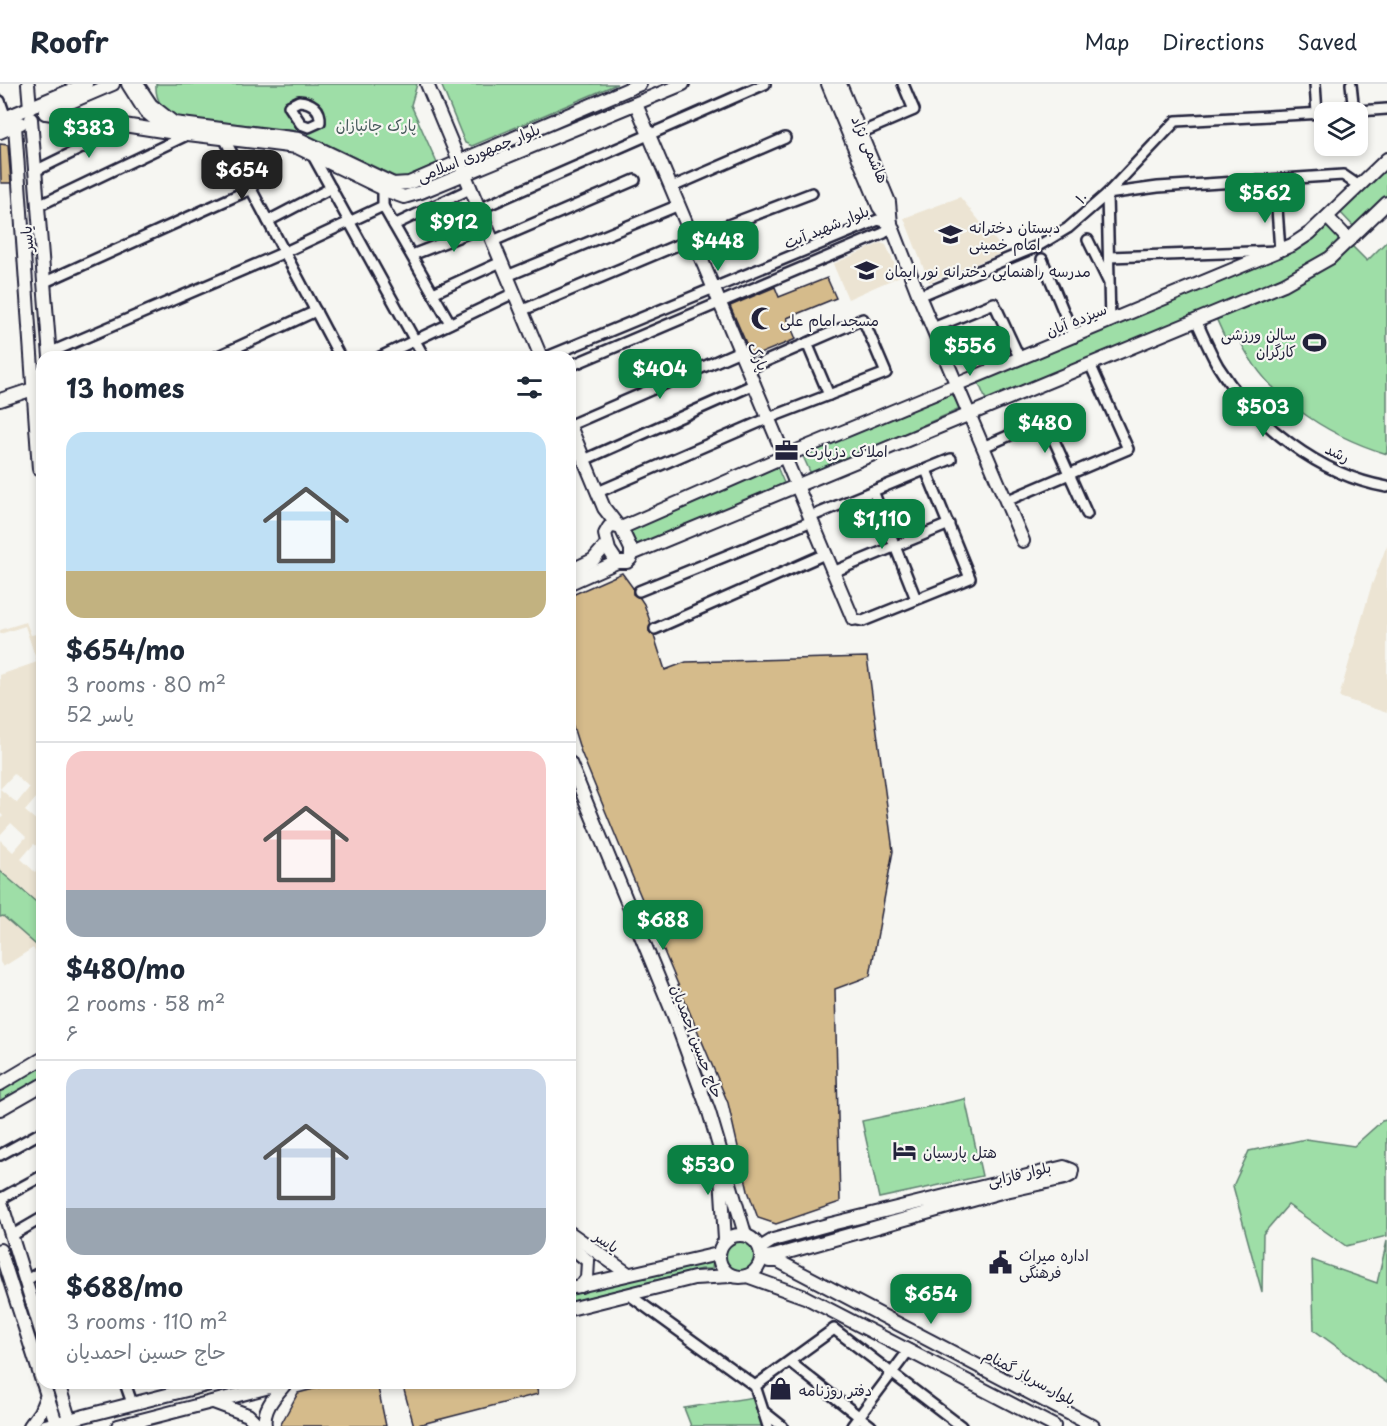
<!DOCTYPE html>
<html lang="en">
<head>
<meta charset="utf-8">
<style>
	body { margin:0; font-family:"Playpen Sans","Playpen Sans Arabic",sans-serif; background:#f2f2f3; color:#1f2937; height:100vh; display:flex; flex-direction:column; font-size:22px; white-space:nowrap }
	* { box-sizing:border-box; margin:0 }
	p { font-size:20px; color:#747a83 }
	.icon { flex:none; width:33px; height:33px; fill:none; stroke:currentColor; stroke-width:2; stroke-linecap:round; stroke-linejoin:round }
	.map { position:relative; flex:1; overflow:hidden }
	.details { position:absolute; left:36px; top:267px; width:540px; height:1038px; display:flex; flex-direction:column; background:#fff; border-radius:18px; box-shadow:0 3px 9px #0003 }
	.details>* { flex:none }
	.tools { position:absolute; left:1314px; top:18px; display:grid; gap:12px }
	.tools a { display:grid; place-items:center; width:54px; height:54px; border-radius:12px; background:#fff; box-shadow:0 3px 9px #0003; font-size:30px }
	.price { position:absolute; translate:-50% -51px; padding:0 14px; border-radius:12px; background:#0b8043; color:#fff; font-size:20px; line-height:39px; filter:drop-shadow(0 2px 3px #0008) }
	.price::after { content:''; position:absolute; left:50%; top:36px; width:18px; height:14px; margin-left:-9px; background:inherit; clip-path:polygon(0 0,100% 0,50% 100%) }
	.price.current { background:#222; color:#fff }
	ul { padding:0; list-style:none }
	li { display:grid; align-content:center; gap:12px; height:318px; padding:0 30px }
	li+li { border-top:2px solid #e0e1e3 }
	li span { display:grid; place-items:center; height:186px; border-radius:18px; color:#555 }
	li>.icon { margin-inline-start:auto }
	span .icon { width:108px; height:108px; fill:#fffc; stroke-width:1 }
	li b { font-size:26px }
	h2 { display:flex; justify-content:space-between; align-items:center; height:72px; padding:0 30px; font-size:26px }
	header { display:flex; align-items:center; gap:36px; box-sizing:border-box; height:84px; padding:0 30px; background:#fff; border-bottom:2px solid #e0e1e3 }
	header strong { font-size:28px }
	nav { display:flex; gap:33px; margin-inline-start:auto; font-size:21px }
	.map>svg:first-child { display:block }
</style>
</head>
<body>
<header>
<strong>Roofr</strong>
<nav><a>Map</a><a>Directions</a><a>Saved</a></nav>
</header>
<div class="map">
<svg width="1387" height="1342" viewBox="0 0 1387 1342">
	<rect width="100%" height="100%" fill="#f6f6f2"/>
	<filter id="ink" filterUnits="userSpaceOnUse"><feTurbulence type="fractalNoise" baseFrequency=".0167" numOctaves="2"/><feDisplacementMap in="SourceGraphic" scale="12" xChannelSelector="R" yChannelSelector="G"/><feConvolveMatrix kernelMatrix="1 2 1 2 8 2 1 2 1" color-interpolation-filters="sRGB"/></filter>
	<g filter="url(#ink)">
		<g fill="#ece4d3" fill-rule="evenodd">
			<polygon points="960,113 1005,168 929,198 904,134"/>
			<polygon points="881,159 886,161 900,192 848,215 833,180"/>
			<polygon points="1387,461 1387,629 1339,613 1371,503"/>
			<path d="M26,538L31,551L42,549V717L37,713L25,727L42,741V766L34,760L21,775L35,788L42,780V880L33,864L3,883L0,878V756L13,768L26,753L11,739L0,751V735L3,732L0,729V591L37,578L25,542L0,550V546ZM14,690L29,704L17,719L0,705Z"/>
		</g>
		<g fill="#9edea7" stroke="#608071" stroke-width="1.5">
			<path d="M156,0H417L411,21L437,79L406,93H396L308,51L310,45L324,38L319,23L290,19L299,47L177,33C163,27 155,16 156,0Z"/>
			<polygon points="441,0 617,0 472,62 465,59"/>
			<polygon points="1387,82 1387,114 1355,144 1340,128"/>
			<polygon points="1328,139 1343,156 1308,183 1135,259 1133,256 986,316 977,295 1128,234 1129,236 1295,164"/>
			<path d="M1387,157V370C1325,351 1263,311 1237,250L1225,254L1216,234L1325,182L1352,162L1367,177Z"/>
			<polygon points="950,305 960,325 811,390 802,370"/>
			<polygon points="775,378 784,399 636,464 627,443"/>
			<polygon points="0,787 42,823 42,866 3,832 0,833"/>
			<polygon points="42,981 42,996 0,1022 0,1007"/>
			<polygon points="965,1015 982,1092 879,1114 862,1037"/>
			<polygon points="1387,1036 1387,1152 1346,1162 1288,1121 1263,1150 1262,1208 1233,1102 1249,1067 1306,1055 1354,1062 1382,1037"/>
			<circle cx="741" cy="1169" r="17"/>
			<polygon points="1387,1157 1387,1299 1314,1246 1312,1176 1377,1199"/>
			<polygon points="713,1174 712,1185 701,1185 570,1218 570,1207"/>
			<polygon points="754,1313 764,1342 691,1342 684,1324"/>
		</g>
		<g fill="#d5bb8b" stroke="#22223b" stroke-width="1.5">
			<polygon points="0,60 8,61 11,99 1,99"/>
			<polygon points="827,194 836,214 787,234 796,255 752,273 730,222 775,203 779,213"/>
			<polygon points="622,489 633,504 633,510 640,514 644,520 651,540 649,547 654,552 665,586 686,578 867,573 893,767 870,892 835,905 840,1118 776,1140 758,1134 748,1107 728,1019 628,782 581,668 570,633 570,512"/>
			<polygon points="337,1299 377,1299 386,1342 280,1342 298,1309"/>
			<polygon points="402,1299 536,1299 538,1310 414,1342"/>
		</g>
		<g fill="none" stroke-linecap="round" stroke-linejoin="round">
			<defs>
				<g id="minor">
					<polyline points="1315,0 1317,29"/>
					<polyline points="1351,0 1354,28"/>
					<polyline points="0,17 6,34"/>
					<path d="M299,17C311,18 321,24 320,38L309,43L301,40L289,22Z"/>
					<polyline points="1344,28 1387,25"/>
					<polyline points="860,49 914,26 903,0"/>
					<polyline points="224,54 340,273"/>
					<polyline points="312,70 424,273"/>
					<polyline points="35,87 92,59 94,54 89,36"/>
					<polyline points="672,103 785,54"/>
					<polyline points="383,105 383,122 450,239"/>
					<polyline points="38,122 189,50"/>
					<polyline points="479,125 765,0"/>
					<polyline points="268,137 331,104"/>
					<polyline points="394,141 470,105"/>
					<polyline points="1088,156 1108,197"/>
					<polyline points="493,157 635,96"/>
					<polyline points="412,171 486,142"/>
					<polyline points="1109,173 1280,167 1276,110"/>
					<polyline points="1042,175 1074,253"/>
					<polyline points="507,192 679,121"/>
					<polyline points="45,198 251,105"/>
					<polyline points="433,209 501,178"/>
					<polyline points="919,212 1038,162 1068,144 1107,110 1176,37 1324,29"/>
					<polyline points="523,226 694,154 812,109"/>
					<path d="M1196,236C1203,251 1210,268 1218,282C1254,340 1319,391 1387,403"/>
					<polyline points="1110,238 1107,110 1158,103 1343,91 1359,102"/>
					<polyline points="933,244 994,219 1020,275"/>
					<polyline points="807,259 829,311"/>
					<polyline points="49,269 285,168 383,122"/>
					<polyline points="216,273 316,227"/>
					<polyline points="380,273 514,209"/>
					<polyline points="547,273 878,136 891,140 884,149 570,282"/>
					<polyline points="570,341 740,267"/>
					<polyline points="983,363 1045,336 1087,430"/>
					<polyline points="584,376 755,300"/>
					<polyline points="873,407 916,515"/>
					<polyline points="598,408 769,334 886,289 863,235 748,285"/>
					<polyline points="1006,417 1128,365 1090,280"/>
					<polyline points="810,433 951,375"/>
					<polyline points="833,488 949,440"/>
					<polyline points="639,507 812,437"/>
					<polyline points="853,535 863,537 970,494 926,386"/>
					<polyline points="655,545 825,470"/>
					<polyline points="0,1071 42,1048"/>
					<polyline points="0,1115 42,1092"/>
					<polyline points="11,1152 42,1134"/>
					<polyline points="25,1197 42,1187"/>
					<polyline points="628,1210 755,1302 768,1342"/>
					<polyline points="790,1278 871,1342"/>
					<polyline points="125,1299 132,1319"/>
					<polyline points="755,1302 834,1245 961,1342"/>
					<polyline points="763,1327 782,1342"/>
					<polyline points="852,1342 909,1266"/>
				</g>
				<g id="major">
					<polyline points="28,0 30,24"/>
					<polyline points="128,0 145,27 171,48 297,63 390,108 404,113 421,108 683,0"/>
					<polyline points="137,0 151,21 174,39 299,55 393,100 409,99 640,0"/>
					<polyline points="427,0 541,273"/>
					<polyline points="828,0 879,123 891,139"/>
					<polyline points="840,0 889,118 891,140 919,212 1023,457"/>
					<polyline points="636,20 853,535"/>
					<polyline points="45,29 113,0"/>
					<polyline points="46,29 169,48"/>
					<polyline points="31,35 50,273"/>
					<polyline points="0,36 86,0"/>
					<polyline points="15,42 39,385"/>
					<polyline points="0,48 21,39"/>
					<polyline points="1327,133 1349,156"/>
					<polyline points="0,316 42,302"/>
					<polyline points="570,342 604,424 618,442"/>
					<polygon points="614,442 621,444 631,465 631,474 627,478 617,478 609,466 605,450 609,443"/>
					<polyline points="621,444 785,372 1292,161 1310,149 1387,75"/>
					<polyline points="632,470 1284,200 1330,174 1387,119"/>
					<polyline points="570,487 593,476 607,460"/>
					<polyline points="570,499 617,478"/>
					<polyline points="570,679 674,932 709,1028 745,1150"/>
					<polyline points="0,1000 42,975"/>
					<polyline points="0,1025 42,1001"/>
					<polyline points="721,1092 725,1156"/>
					<polyline points="0,1115 42,1250"/>
					<polyline points="570,1149 627,1189"/>
					<circle cx="740" cy="1172" r="21"/>
					<polyline points="570,1162 588,1177 587,1194 581,1202"/>
					<polyline points="760,1164 773,1156 831,1140 1064,1083 1072,1086 1071,1091 1065,1094 1001,1108 774,1172 761,1174"/>
					<polyline points="0,1166 42,1297"/>
					<polyline points="769,1177 778,1177 1093,1342"/>
					<polyline points="747,1192 805,1213 1054,1342"/>
					<polyline points="570,1204 718,1170"/>
					<polyline points="570,1225 694,1194 731,1192"/>
					<polyline points="43,1299 57,1342"/>
					<polyline points="58,1299 71,1341"/>
					<polyline points="213,1318 248,1331 259,1342"/>
					<polyline points="30,1342 40,1328 47,1311"/>
					<polyline points="45,1342 214,1299"/>
					<polyline points="118,1342 285,1299"/>
					<path d="M265,1342C262,1325 276,1311 286,1299"/>
				</g>
			</defs>
			<use href="#minor" stroke="#22223b" stroke-width="14"/>
			<use href="#major" stroke="#22223b" stroke-width="16"/>
			<use href="#minor" stroke="#f6f6f2" stroke-width="9"/>
			<use href="#major" stroke="#f6f6f2" stroke-width="12"/>
		</g>
	</g>
	<defs>
		<symbol id="school-bare" viewBox="-9 -9 18 18"><path d="M0-5L7-2L0 1L-7-2ZM-4 1L0 2.5L4 1V4Q0 6-4 4Z" fill="#22223b" stroke="#f6f6f2" stroke-width="2.5" paint-order="stroke"/></symbol>
		<symbol id="mosque-bare" viewBox="-9 -9 18 18"><path d="M3.5-4.9A6 6 0 1 0 3.5 4.9A5 5 0 1 1 3.5-4.9Z" fill="#22223b" stroke="#f6f6f2" stroke-width="2.5" paint-order="stroke"/></symbol>
		<symbol id="stadium-bare" viewBox="-9 -9 18 18"><path d="M0-5a6.5 5 0 1 0 0 10a6.5 5 0 1 0 0-10ZM-3.5-1.8h7v3.6h-7Z" fill="#22223b" stroke="#f6f6f2" stroke-width="2.5" paint-order="stroke"/></symbol>
		<symbol id="office-bare" viewBox="-9 -9 18 18"><path d="M-6-3h4V-5.5h4V-3h4V5H-6ZM-1-4.5V-3h2v-1.5ZM-6 0V1H6V0Z" fill="#22223b" stroke="#f6f6f2" stroke-width="2.5" paint-order="stroke"/></symbol>
		<symbol id="hotel-bare" viewBox="-9 -9 18 18"><path d="M-6-4.5h1.5V1H6V5H4.5V3h-9V5H-6ZM-4 0a1.8 1.8 0 1 1 3.6 0ZM.5 0V-2.5h3Q6-2.5 6 0Z" fill="#22223b" stroke="#f6f6f2" stroke-width="2.5" paint-order="stroke"/></symbol>
		<symbol id="civic-bare" viewBox="-9 -9 18 18"><path d="M-.6-6.5H3V-4.5H.6V-3L4-1V1h2V6H-6V1h2V-1L-.6-3ZM-1.2 2.5V6h2.4V2.5Z" fill="#22223b" stroke="#f6f6f2" stroke-width="2.5" paint-order="stroke"/></symbol>
		<symbol id="shop-bare" viewBox="-9 -9 18 18"><path d="M-5-2.5h2.3a2.7 3.5 0 0 1 5.4 0H5L5.5 6h-11ZM-1.5-2.5h3a1.5 2.3 0 0 0-3 0Z" fill="#22223b" stroke="#f6f6f2" stroke-width="2.5" paint-order="stroke"/></symbol>
	</defs>
	<g fill-rule="evenodd">
		<use href="#school-bare" x="934" y="134" width="33" height="33"/>
		<use href="#school-bare" x="850" y="170" width="33" height="33"/>
		<use href="#mosque-bare" x="746" y="218" width="33" height="33"/>
		<use href="#stadium-bare" x="1298" y="242" width="33" height="33"/>
		<use href="#office-bare" x="770" y="350" width="33" height="33"/>
		<use href="#hotel-bare" x="888" y="1050" width="33" height="33"/>
		<use href="#civic-bare" x="984" y="1162" width="33" height="33"/>
		<use href="#shop-bare" x="764" y="1288" width="33" height="33"/>
	</g>
	<g text-anchor="middle" dominant-baseline="central" stroke-width="4.5" stroke-linejoin="round" paint-order="stroke">
		<g font-size="15" fill="#475a5b" stroke="#f6f6f2">
			<text x="376" y="40">پارک جانبازان</text>
		</g>
		<g font-size="15" fill="#22223b" stroke="#f6f6f2">
			<text transform="translate(871 65) rotate(67)">هاشمی نژاد</text>
			<text transform="translate(478 68) rotate(-22)">بلوار جمهوری اسلامی</text>
			<text transform="translate(1081 113) rotate(-42)">۱۰</text>
			<text transform="translate(826 142) rotate(-22)">بلوار شهید آیت</text>
			<text transform="translate(26 155) rotate(-95)">یاسر</text>
			<text transform="translate(1076 235) rotate(-22)">سیزده آبان</text>
			<text transform="translate(759 272) rotate(66)">پارک</text>
			<text transform="translate(1338 368) rotate(26)">رشد</text>
			<text transform="translate(698 957) rotate(69)">حاج حسین احمدیان</text>
			<text transform="translate(1019 1089) rotate(-13)">بلوار فارابی</text>
			<text transform="translate(607 1157) rotate(35)">یاسر</text>
			<text transform="translate(1030 1292) rotate(28)">بلوار سرباز گمنام</text>
		</g>
		<g font-size="15" fill="#22223b" stroke="#f6f6f2" text-anchor="start">
			<text x="969" y="142">دبستان دخترانه<tspan x="969" dy="17">امام خمینی</tspan></text>
			<text x="885" y="186">مدرسه راهنمایی دخترانه نور ایمان</text>
			<text x="780" y="235">مسجد امام علی</text>
			<text x="1296" y="249" text-anchor="end">سالن ورزشی<tspan x="1296" dy="17">کارگران</tspan></text>
			<text x="805" y="366">املاک دزپارت</text>
			<text x="923" y="1067">هتل پارسیان</text>
			<text x="1019" y="1170">اداره میراث<tspan x="1019" dy="17">فرهنگی</tspan></text>
			<text x="799" y="1305">دفتر روزنامه</text>
		</g>
	</g>
</svg>
<div class="tools">
<a><svg class="icon" aria-label="layers" viewBox="0 0 24 24"><path d="M12 4l9 5-9 5-9-5zM3 14l9 5 9-5"/></svg></a>
</div>
<b class="price" style="left:89px;top:75px">$383</b>
<b class="price current" style="left:242px;top:117px">$654</b>
<b class="price" style="left:1265px;top:140px">$562</b>
<b class="price" style="left:454px;top:169px">$912</b>
<b class="price" style="left:718px;top:188px">$448</b>
<b class="price" style="left:970px;top:293px">$556</b>
<b class="price" style="left:660px;top:316px">$404</b>
<b class="price" style="left:1263px;top:354px">$503</b>
<b class="price" style="left:1045px;top:370px">$480</b>
<b class="price" style="left:882px;top:466px">$1,110</b>
<b class="price" style="left:663px;top:867px">$688</b>
<b class="price" style="left:708px;top:1112px">$530</b>
<b class="price" style="left:931px;top:1241px">$654</b>
<section class="details">
<h2>13 homes<svg class="icon" aria-label="filters" viewBox="0 0 24 24"><path d="M4 7h16M4 17h16"/><circle cx="9" cy="7" r="2"/><circle cx="15" cy="17" r="2"/></svg></h2>
<ul>
<li><span style="background:linear-gradient(#bfe0f5 75%,#c2b280 0)"><svg class="icon" aria-label="home" viewBox="0 0 24 24"><path d="M3 11l9-7 9 7M6 9v11h12V9"/></svg></span><div><b>$654/mo</b><p>3 rooms · 80 m²</p><p>یاسر 52</p></div></li>
<li><span style="background:linear-gradient(#f6c9c9 75%,#9aa5b1 0)"><svg class="icon" aria-label="home" viewBox="0 0 24 24"><path d="M3 11l9-7 9 7M6 9v11h12V9"/></svg></span><div><b>$480/mo</b><p>2 rooms · 58 m²</p><p>۶</p></div></li>
<li><span style="background:linear-gradient(#c9d6e8 75%,#9aa5b1 0)"><svg class="icon" aria-label="home" viewBox="0 0 24 24"><path d="M3 11l9-7 9 7M6 9v11h12V9"/></svg></span><div><b>$688/mo</b><p>3 rooms · 110 m²</p><p>حاج حسین احمدیان</p></div></li>
</ul>
</section>
</div>
</body>
</html>
